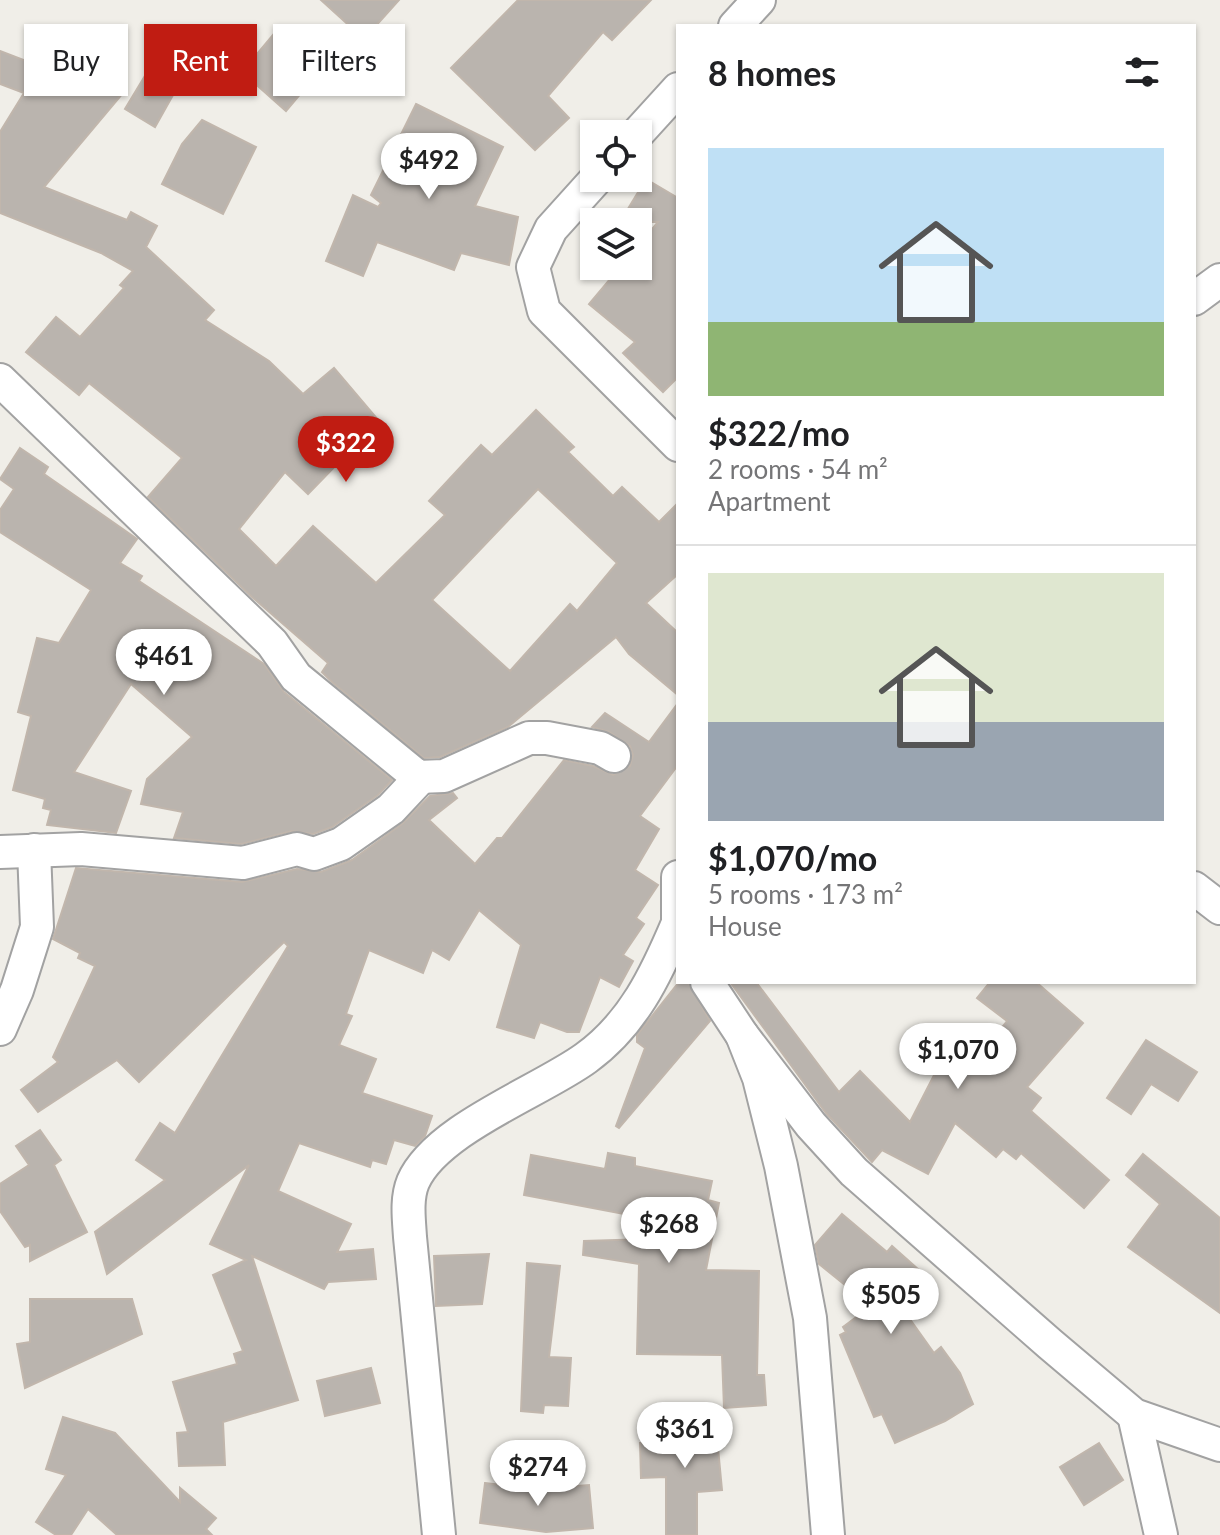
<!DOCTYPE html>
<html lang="en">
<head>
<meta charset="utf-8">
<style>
	body { margin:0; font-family:Lato,sans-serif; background:#f6f6f6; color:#202124; height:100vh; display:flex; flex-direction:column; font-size:30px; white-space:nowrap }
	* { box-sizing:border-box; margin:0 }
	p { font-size:26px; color:#757577 }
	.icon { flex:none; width:44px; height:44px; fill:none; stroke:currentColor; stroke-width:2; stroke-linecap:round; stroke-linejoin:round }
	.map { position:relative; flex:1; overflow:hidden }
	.panel { position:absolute; left:676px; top:24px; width:520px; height:960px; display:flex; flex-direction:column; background:#fff; border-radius:0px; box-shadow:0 2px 6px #0004 }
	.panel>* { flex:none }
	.top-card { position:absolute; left:24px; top:24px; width:532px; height:72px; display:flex; gap:16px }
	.fabs { position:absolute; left:580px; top:120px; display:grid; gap:16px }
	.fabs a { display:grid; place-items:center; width:72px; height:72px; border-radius:0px; background:#fff; box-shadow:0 2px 6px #0004; font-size:40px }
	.price { position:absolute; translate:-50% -68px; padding:0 18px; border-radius:28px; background:#fff; color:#222; font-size:26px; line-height:52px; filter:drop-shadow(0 2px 4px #0008) }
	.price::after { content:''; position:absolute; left:50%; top:48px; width:24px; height:18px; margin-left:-12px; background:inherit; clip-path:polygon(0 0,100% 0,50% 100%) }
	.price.selected { background:#c01c12; color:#fff }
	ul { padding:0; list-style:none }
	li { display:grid; align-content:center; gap:16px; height:424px; padding:0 32px }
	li+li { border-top:2px solid #e0e0e0 }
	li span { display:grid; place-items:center; height:248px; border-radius:0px; color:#555 }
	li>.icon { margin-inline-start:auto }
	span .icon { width:144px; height:144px; fill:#fffc; stroke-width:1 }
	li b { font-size:34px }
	h2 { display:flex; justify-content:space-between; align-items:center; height:96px; padding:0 32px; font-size:34px }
	.chip { padding:0 28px; border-radius:0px; background:#fff; box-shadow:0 2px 6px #0004; font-size:28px; line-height:72px }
	.chip.selected { background:#c01c12; color:#fff }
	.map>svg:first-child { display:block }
</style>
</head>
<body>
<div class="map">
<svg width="1220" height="1535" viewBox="0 0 1220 1535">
	<rect width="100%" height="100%" fill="#f0eee8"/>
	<g fill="#bab4ae" stroke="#c1b6ac" stroke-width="2" fill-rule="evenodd">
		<polygon points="321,0 399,0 364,39"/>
		<polygon points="518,0 651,0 612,40 603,32 548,96 569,118 535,150 451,68"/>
		<polygon points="273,35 319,72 286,111 242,72"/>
		<path d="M0,51L52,71L60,57L123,93L44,187L127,220L131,212L157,226L146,247L214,310L205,320L269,361L303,394L334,368L379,421L308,494L285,472L239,529L276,566L313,526L376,583L445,515L429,501L481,445L492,455L536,410L574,447L568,452L613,496L622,487L659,522L678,503V574L646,603L678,633V695L629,654L616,637L508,727L440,757L424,758L332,682L322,672L328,663L252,597L148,497L182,458L89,383L79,395L26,352L56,317L80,337L124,288L120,285L133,271L101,253L0,213V132L24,93L0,84ZM538,489L617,563L577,611L570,604L510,671L432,600Z"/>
		<polygon points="149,69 178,86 155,127 125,109"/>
		<polygon points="416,104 503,147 475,206 518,217 509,265 461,253 454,270 377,242 363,276 326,261 353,195 378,207 381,203 371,195"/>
		<polygon points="202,120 256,147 223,214 162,184 182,144"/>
		<polygon points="646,179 678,198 678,377 663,392 623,353 635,342 589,304 621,266 638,266 638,246 658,222 620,222"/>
		<polygon points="20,448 48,467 44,474 137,539 120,563 142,576 139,581 264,664 284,692 392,780 378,795 332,827 313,834 292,831 241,844 174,838 183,812 141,804 147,779 192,737 131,684 74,772 131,791 116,833 47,825 51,810 43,808 45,799 13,790 31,716 18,712 37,638 59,643 91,590 0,532 0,510 14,489 0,479"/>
		<polygon points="678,703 678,765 640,816 659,829 635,870 658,885 636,918 644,924 623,955 633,961 619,987 600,977 579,1032 567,1032 540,1022 534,1038 497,1027 521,945 479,910 449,960 432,950 423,973 369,950 346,1014 352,1016 339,1045 376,1059 362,1093 432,1116 425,1136 415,1146 394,1140 386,1164 372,1160 370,1167 299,1143 278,1191 351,1224 337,1252 373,1249 376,1279 328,1282 324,1289 252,1256 298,1400 223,1422 225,1465 179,1466 177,1433 188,1432 173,1382 237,1364 234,1354 243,1351 213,1275 246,1260 210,1244 249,1165 107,1274 95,1232 165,1180 136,1160 160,1123 175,1133 288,946 284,942 139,1082 117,1060 38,1112 21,1090 58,1062 53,1057 95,966 78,958 80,953 53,939 76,868 242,882 297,869 321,872 352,860 402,824 430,796 453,793 457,798 429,820 475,864 497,838 502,838 564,760 593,766 613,775 630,766 633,755 630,746 609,732 592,727 605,713 649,742"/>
		<polygon points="679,982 688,982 710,1021 619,1128 616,1126 645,1048 637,1042 637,1035"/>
		<polygon points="730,982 756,982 839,1092 860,1071 910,1122 946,1052 971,1066 1007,1021 977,998 990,982 1036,982 1083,1023 1027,1087 1041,1098 1031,1111 1109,1180 1084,1208 1021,1153 1016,1159 1003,1149 996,1157 955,1123 928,1174 882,1150 872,1162 826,1113"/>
		<polygon points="1146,1040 1197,1072 1178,1101 1151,1084 1131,1114 1107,1098"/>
		<polygon points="40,1130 61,1160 54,1165 87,1232 30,1261 30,1245 25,1247 0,1211 0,1184 29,1165 16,1146"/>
		<polygon points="608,1153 635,1158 635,1166 712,1181 708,1200 719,1203 706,1270 759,1271 757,1375 764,1375 766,1405 724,1408 722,1355 637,1354 639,1264 583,1255 584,1241 681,1238 682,1225 524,1195 531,1155 605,1169"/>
		<polygon points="1143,1154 1220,1218 1220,1313 1128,1247 1160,1204 1126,1175"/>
		<polygon points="842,1214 887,1252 892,1246 928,1278 902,1308 934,1353 941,1347 960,1373 973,1404 945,1421 895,1443 882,1414 874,1417 840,1335 846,1332 843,1327 871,1306 819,1264 815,1245"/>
		<polygon points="489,1254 482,1304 436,1306 434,1256"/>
		<polygon points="527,1263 560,1266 549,1357 571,1358 568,1406 544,1405 543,1413 521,1411"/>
		<polygon points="30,1299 132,1299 142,1334 25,1388 17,1344 30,1342"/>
		<polygon points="371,1368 380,1403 325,1416 317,1381"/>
		<polygon points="715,1416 722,1490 697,1492 697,1535 666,1535 666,1477 641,1478 640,1443 678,1441 676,1419"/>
		<polygon points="63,1417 115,1433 180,1502 180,1488 216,1518 206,1529 212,1535 117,1535 88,1509 71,1535 56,1535 36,1522 66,1475 46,1469"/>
		<polygon points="1099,1443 1123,1480 1084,1505 1060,1467"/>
		<polygon points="485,1483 536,1489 589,1485 593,1528 546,1532 480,1523"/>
	</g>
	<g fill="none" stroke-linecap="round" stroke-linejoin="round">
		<defs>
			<g id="street">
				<polyline points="735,26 759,0"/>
				<polyline points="637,134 678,89"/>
				<polyline points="597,178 551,229 533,267 544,311 678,445"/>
				<polyline points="1194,299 1220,280"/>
				<polyline points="0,380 272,643 296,677 418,777 444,776 529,738 547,738 600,748 614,756"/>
				<polyline points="0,852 81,849 243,863 297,849 314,854 341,844 391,809 421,777"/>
				<polyline points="678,877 678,924"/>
				<polyline points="1194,888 1220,908"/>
				<polyline points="707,982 742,1035 759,1078 781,1166 810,1318 828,1535"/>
				<polyline points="0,1029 17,990 37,927 34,850"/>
				<polyline points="742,1035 811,1125 854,1172 1050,1344 1134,1415 1220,1445"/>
				<polyline points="1134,1415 1161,1535"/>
				<path d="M439,1535L410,1237C409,1220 406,1199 413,1182C436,1129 541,1091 586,1058C633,1024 656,975 678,923"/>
			</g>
		</defs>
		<use href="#street" stroke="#a2a2a2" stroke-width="36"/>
		<use href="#street" stroke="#fff" stroke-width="32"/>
	</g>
</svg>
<div class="fabs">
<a><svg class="icon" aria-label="locate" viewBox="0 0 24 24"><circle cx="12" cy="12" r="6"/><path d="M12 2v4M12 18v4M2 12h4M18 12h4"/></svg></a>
<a><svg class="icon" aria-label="layers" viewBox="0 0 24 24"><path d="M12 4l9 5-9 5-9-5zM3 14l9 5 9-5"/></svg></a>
</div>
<b class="price" style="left:429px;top:201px">$492</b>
<b class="price selected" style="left:346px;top:484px">$322</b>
<b class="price" style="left:164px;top:697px">$461</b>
<b class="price" style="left:958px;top:1091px">$1,070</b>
<b class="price" style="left:669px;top:1265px">$268</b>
<b class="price" style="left:891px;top:1336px">$505</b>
<b class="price" style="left:685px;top:1470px">$361</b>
<b class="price" style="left:538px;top:1508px">$274</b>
<div class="top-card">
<a class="chip">Buy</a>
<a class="chip selected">Rent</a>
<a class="chip">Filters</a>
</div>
<section class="panel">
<h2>8 homes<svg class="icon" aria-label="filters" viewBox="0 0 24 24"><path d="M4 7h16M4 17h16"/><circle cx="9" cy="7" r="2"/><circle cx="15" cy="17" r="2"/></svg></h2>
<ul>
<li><span style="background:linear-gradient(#bfe0f5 70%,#8fb573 0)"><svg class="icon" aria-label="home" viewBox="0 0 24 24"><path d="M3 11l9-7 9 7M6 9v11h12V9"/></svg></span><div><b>$322/mo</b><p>2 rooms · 54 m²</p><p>Apartment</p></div></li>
<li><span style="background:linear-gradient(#dfe7d0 60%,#9aa5b1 0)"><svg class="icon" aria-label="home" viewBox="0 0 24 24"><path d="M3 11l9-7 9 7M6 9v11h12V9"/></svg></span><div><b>$1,070/mo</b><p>5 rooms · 173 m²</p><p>House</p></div></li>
</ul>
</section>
</div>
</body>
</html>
